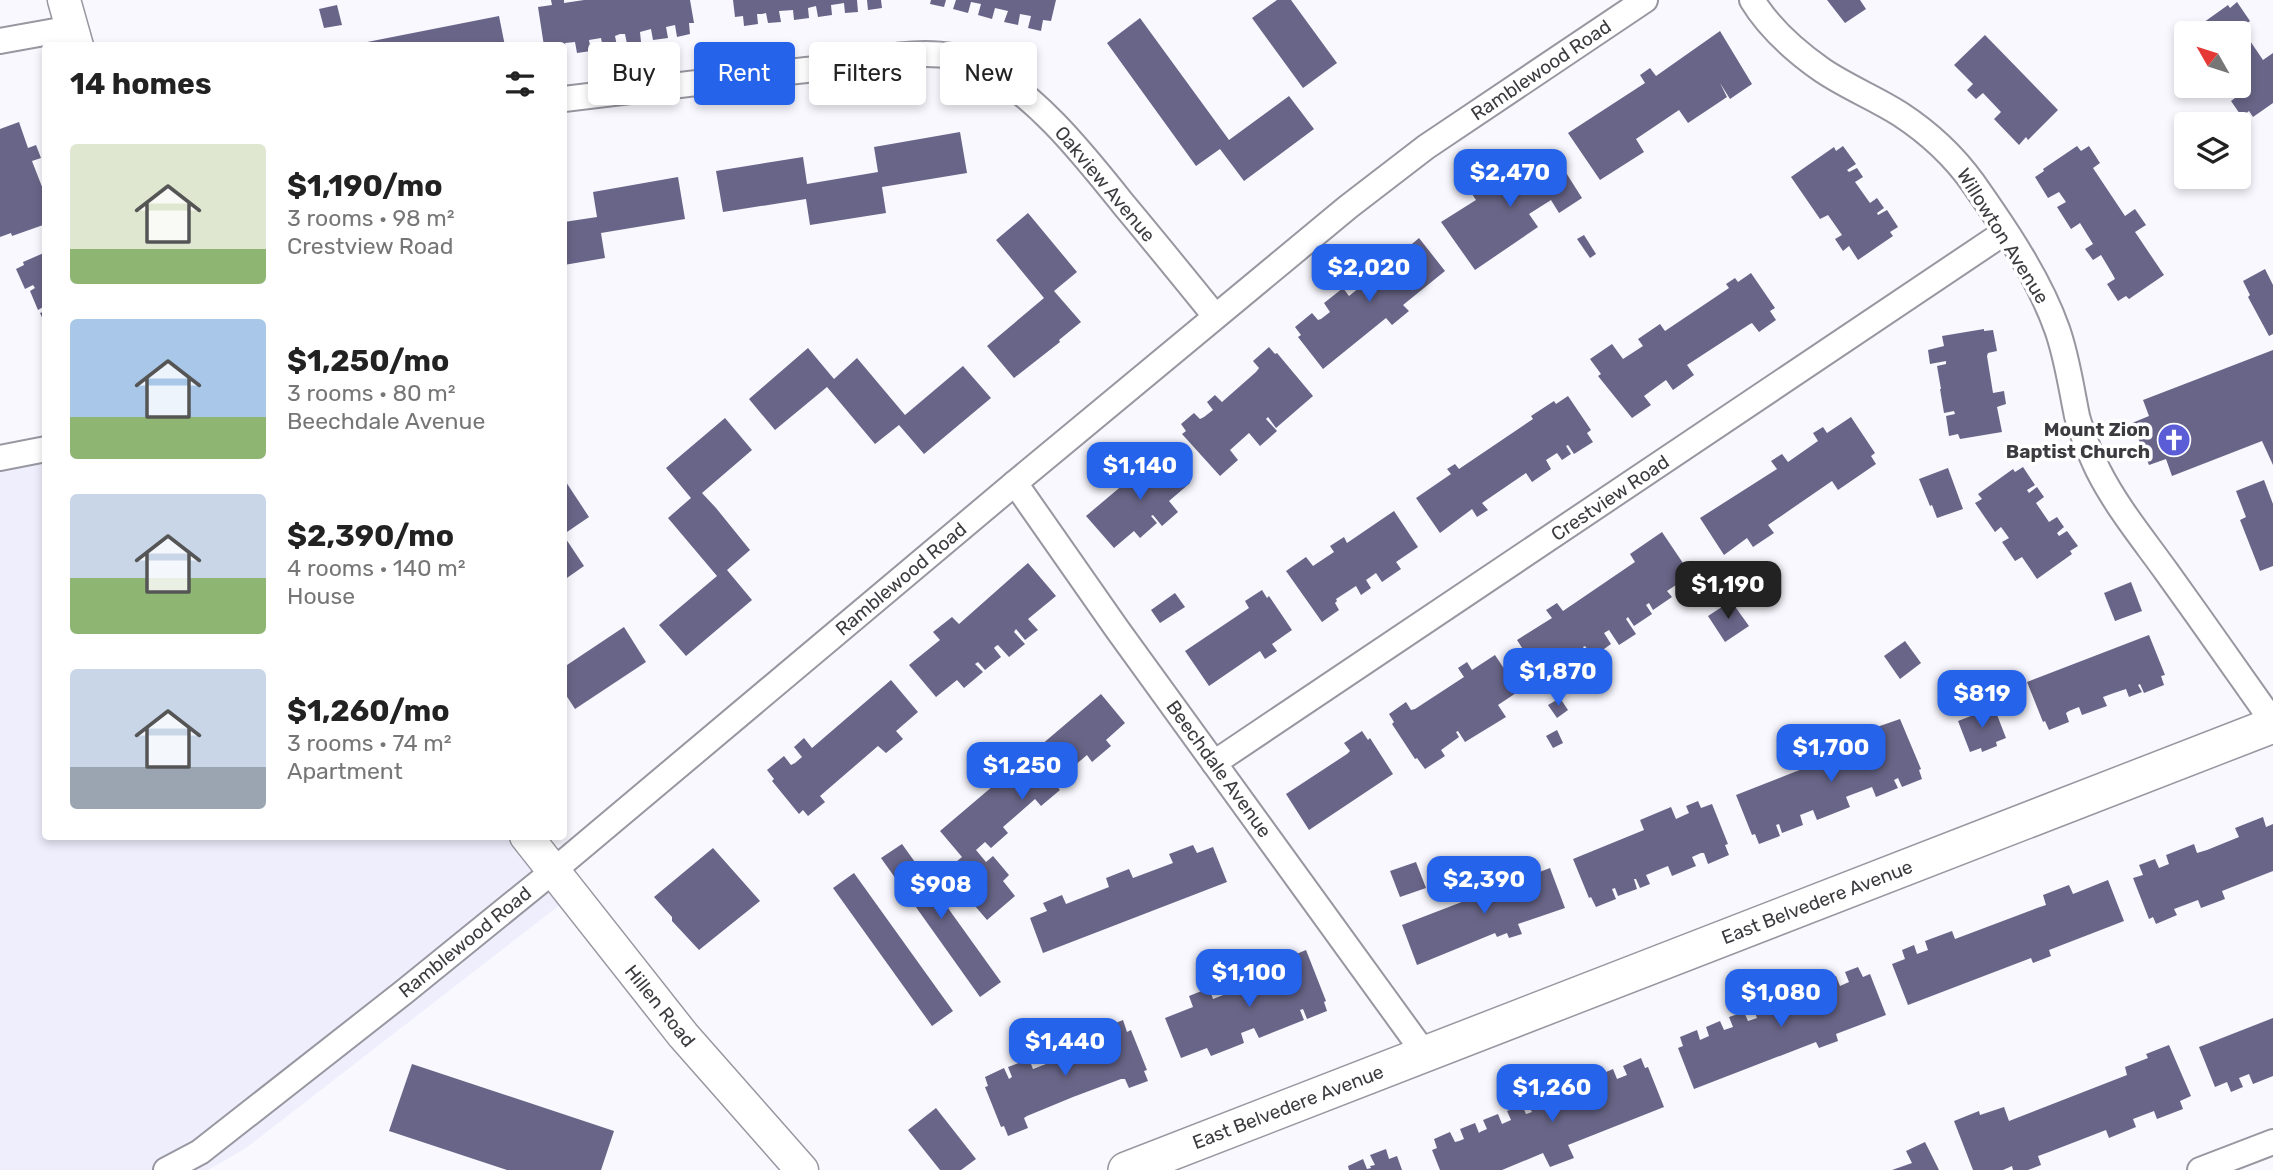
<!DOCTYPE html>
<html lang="en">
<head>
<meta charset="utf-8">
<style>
	body { margin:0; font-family:Rubik,sans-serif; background:#f2f2f2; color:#222; height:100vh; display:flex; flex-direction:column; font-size:26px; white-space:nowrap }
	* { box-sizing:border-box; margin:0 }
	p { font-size:23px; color:#767676 }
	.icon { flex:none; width:38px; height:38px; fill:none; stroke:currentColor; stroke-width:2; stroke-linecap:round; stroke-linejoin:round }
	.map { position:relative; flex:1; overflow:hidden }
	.side { position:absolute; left:42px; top:42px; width:525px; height:798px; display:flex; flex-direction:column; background:#fff; border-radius:7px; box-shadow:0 4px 10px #0003 }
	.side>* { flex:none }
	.hud { position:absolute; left:588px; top:42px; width:665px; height:63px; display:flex; gap:14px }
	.needle { width:46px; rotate:309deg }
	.buttons { position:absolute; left:2174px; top:21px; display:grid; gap:14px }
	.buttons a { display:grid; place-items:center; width:77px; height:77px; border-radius:7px; background:#fff; box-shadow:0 4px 10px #0003; font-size:35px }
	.price { position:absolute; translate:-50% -60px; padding:0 16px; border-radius:14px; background:#2563eb; color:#fff; font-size:23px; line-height:46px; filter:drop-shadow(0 2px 4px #0008) }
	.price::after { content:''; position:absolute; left:50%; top:42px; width:21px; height:16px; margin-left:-10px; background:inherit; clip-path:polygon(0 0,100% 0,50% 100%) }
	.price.current { background:#222; color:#fff }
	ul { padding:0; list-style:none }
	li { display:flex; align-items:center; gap:21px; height:175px; padding:0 28px }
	li span { display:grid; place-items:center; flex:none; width:196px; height:140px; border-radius:7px; color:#555 }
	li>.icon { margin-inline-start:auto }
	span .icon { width:84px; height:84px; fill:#fffc; stroke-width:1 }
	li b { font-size:30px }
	h2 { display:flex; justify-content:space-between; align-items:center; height:84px; padding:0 28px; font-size:30px }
	.tag { padding:0 24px; border-radius:7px; background:#fff; box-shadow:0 4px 10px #0003; font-size:24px; line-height:63px }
	.tag.current { background:#2563eb; color:#fff }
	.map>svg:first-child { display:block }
</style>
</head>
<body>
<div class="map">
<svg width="2273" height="1170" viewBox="0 0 2273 1170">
	<rect width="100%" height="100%" fill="#f8f8fe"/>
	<polygon fill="#efeefd" points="45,446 46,836 534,837 574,894 246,1148 208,1170 0,1170 0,456"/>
	<g fill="#696588">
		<polygon points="551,0 564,0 564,3 584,0 690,0 694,23 689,23 690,34 677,37 675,25 666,27 668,38 653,40 651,29 640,32 641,42 627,44 625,34 620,34 615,36 617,46 603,48 601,38 589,40 591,51 577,53 575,42 565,43 567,55 564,55 564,46 544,46 538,7 552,5"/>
		<polygon points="733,0 857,0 858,12 845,13 844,3 838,4 831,5 832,15 818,17 816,6 808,8 809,18 794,20 793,10 779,11 781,22 768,23 766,13 762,14 757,14 758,24 744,26 743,16 735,17"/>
		<polygon points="867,0 881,0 882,8 868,10"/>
		<polygon points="931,0 946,0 944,7 930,4"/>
		<polygon points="956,0 1056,0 1051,21 1043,20 1041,31 1028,28 1031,16 1020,14 1018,25 1004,22 1008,11 995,8 992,19 978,15 981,4 971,2 968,13 953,9"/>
		<polygon points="1277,0 1291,0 1337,63 1303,88 1252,18"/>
		<polygon points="1827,0 1860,0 1866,9 1845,23"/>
		<polygon points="2237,2 2250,21 2242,27 2242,29 2263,60 2273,53 2273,103 2253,117 2249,111 2242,117 2231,101 2239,95 2232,86 2238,86 2238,33 2196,33 2193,30 2228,5 2230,8"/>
		<polygon points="337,5 342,25 324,28 319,9"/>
		<polygon points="499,16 505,46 358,46 357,44"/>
		<polygon points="1140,18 1229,140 1289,96 1314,129 1244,181 1220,149 1196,166 1107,43"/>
		<polygon points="1720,31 1752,84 1730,99 1720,83 1727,97 1688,123 1679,110 1636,139 1644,152 1600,180 1568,133 1645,83 1640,75 1650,68 1656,76"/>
		<polygon points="1985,35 2058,110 2028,140 2026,137 2019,145 1994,119 2001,112 1983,93 1976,99 1967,90 1973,84 1954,65"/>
		<polygon points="19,122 28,148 36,145 41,158 32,161 46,197 46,224 12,236 11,233 0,237 0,129"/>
		<polygon points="960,132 967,173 882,187 886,213 810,225 806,199 723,212 716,171 803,157 807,184 878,172 874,147"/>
		<polygon points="1843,146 1856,164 1847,170 1849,172 1857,168 1863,177 1855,182 1870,203 1877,198 1884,208 1877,213 1878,215 1887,210 1898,227 1890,232 1893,236 1858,260 1849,246 1843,251 1835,239 1842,235 1828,215 1820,219 1791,177 1834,147 1836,151"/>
		<polygon points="2077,146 2081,151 2089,146 2100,163 2093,168 2125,216 2135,209 2146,225 2135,232 2164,275 2129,299 2126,296 2118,301 2107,284 2115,279 2113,275 2101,255 2093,260 2085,249 2093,244 2080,223 2071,229 2057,207 2066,202 2059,192 2048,198 2035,177 2044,171 2043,169"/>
		<polygon points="1551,149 1582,198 1559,213 1551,200 1529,214 1538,227 1475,270 1441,222 1476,200 1470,191 1481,184 1486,193"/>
		<polygon points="678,177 685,219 601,233 605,258 564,265 564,222 597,217 593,192"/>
		<polygon points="1028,213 1077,272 1054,291 1081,322 1059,340 1060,342 1014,378 987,346 1044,298 996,240"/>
		<polygon points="1584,235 1596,254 1590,258 1577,239"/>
		<polygon points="1419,238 1445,271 1403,305 1409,311 1392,325 1386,318 1323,369 1298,337 1301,335 1295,327 1312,313 1318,320 1321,319 1330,312 1324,303 1343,288 1349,296 1370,279 1364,271 1373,265 1379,272"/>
		<polygon points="46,252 46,326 40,313 45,311 43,307 38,310 30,291 35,288 33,285 25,289 16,269 24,265 23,262"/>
		<polygon points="2265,269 2273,285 2273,334 2269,336 2248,297 2250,295 2243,281"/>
		<polygon points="1751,273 1775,308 1770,311 1776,320 1759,332 1752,323 1750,324 1730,337 1687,365 1694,375 1673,390 1666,380 1644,396 1651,405 1632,418 1598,376 1601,374 1590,359 1612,344 1623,359 1643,346 1638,339 1660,324 1665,331 1729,288 1726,284 1735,278 1738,282"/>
		<polygon points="1984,329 1984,331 1993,330 1997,351 1988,353 1987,356 1993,393 2004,391 2006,404 1997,407 2002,432 1960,439 1958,434 1949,436 1946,416 1955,414 1954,411 1944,413 1940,389 1950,387 1941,389 1937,366 1946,364 1946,361 1930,364 1928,350 1944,346 1942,336"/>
		<polygon points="1269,347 1275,354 1277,353 1313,396 1276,428 1268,417 1266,419 1277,431 1260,446 1249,433 1230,450 1238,460 1220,476 1182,434 1186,431 1181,424 1194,413 1200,419 1204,417 1213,410 1207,402 1215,395 1222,402 1256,372 1259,368 1253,361"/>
		<polygon points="808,348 834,379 857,358 905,415 963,366 991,398 924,454 899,425 875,444 827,387 775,430 749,399"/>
		<polygon points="2273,350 2273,465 2262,441 2172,476 2166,459 2149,465 2132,423 2149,416 2143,400"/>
		<polygon points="1568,396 1591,430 1587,433 1593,442 1574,454 1568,445 1566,446 1571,454 1562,460 1557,453 1546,460 1551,469 1532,482 1526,473 1482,503 1488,510 1477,517 1472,509 1440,533 1416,498 1451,474 1447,469 1455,464 1459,469 1533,419 1531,416 1554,401 1556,404"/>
		<polygon points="1851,417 1875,453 1871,456 1876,464 1838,490 1832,481 1768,525 1774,533 1753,547 1747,538 1724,555 1700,518 1777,469 1771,461 1782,454 1788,462 1818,441 1813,433 1823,427 1827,433"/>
		<polygon points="725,418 752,450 702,493 716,508 750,550 727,570 752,600 686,656 659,625 717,576 668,518 691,498 666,468"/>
		<polygon points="1163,451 1190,483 1169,501 1178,512 1162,526 1153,515 1151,516 1157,523 1140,538 1134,531 1114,548 1086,516"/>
		<polygon points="2023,467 2035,485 2027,490 2029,493 2037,487 2044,497 2036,503 2049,522 2057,517 2064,527 2057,533 2059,536 2067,531 2078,546 2070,551 2072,554 2037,579 2022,557 2015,561 2002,542 2009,538 2001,527 1995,532 1975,503 1982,499 1978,494 2013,469 2015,472"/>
		<polygon points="1948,468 1963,509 1937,518 1932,505 1930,506 1919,479"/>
		<polygon points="564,479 589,517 564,534"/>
		<polygon points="2264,480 2273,504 2273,566 2260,571 2240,520 2246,517 2236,491"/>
		<polygon points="1394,511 1418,547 1396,562 1401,569 1382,582 1376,573 1366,580 1371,588 1361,595 1356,586 1336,599 1337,601 1335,603 1339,610 1322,622 1286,571 1306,557 1313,566 1334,552 1330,546 1344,537 1347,543"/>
		<polygon points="1662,532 1691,575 1667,591 1672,597 1653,610 1649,603 1646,605 1652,614 1634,626 1628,617 1626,619 1636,634 1619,645 1609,630 1604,633 1611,644 1593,657 1585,646 1583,647 1592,660 1574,672 1565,659 1540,676 1517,640 1552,618 1546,610 1557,603 1563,611 1635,562 1630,554"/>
		<polygon points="564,536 584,566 564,580"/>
		<polygon points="1730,562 1738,574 1726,583 1717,571"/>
		<polygon points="1028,563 1056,596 1028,619 1038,630 1025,640 1016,629 1014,632 1025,644 1009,657 998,645 996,646 994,648 1001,657 985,670 978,662 975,664 983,672 964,688 957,680 936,697 909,665 940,640 933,632 952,617 959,624"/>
		<polygon points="2131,582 2142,611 2115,621 2104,593"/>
		<polygon points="1262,590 1267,598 1269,596 1292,630 1272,644 1277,651 1265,659 1260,651 1209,686 1185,651 1249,608 1245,601"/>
		<polygon points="1175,593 1185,607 1160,623 1151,610"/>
		<polygon points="1731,601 1749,626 1725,642 1708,616"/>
		<polygon points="624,627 646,662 575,709 564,692 564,667"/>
		<polygon points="2149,635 2165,675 2161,676 2164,685 2144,693 2140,684 2138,685 2142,692 2129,697 2126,689 2114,693 2103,697 2107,706 2082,715 2079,707 2069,711 2066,713 2069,722 2049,730 2045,721 2043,722 2027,682"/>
		<polygon points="1905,641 1921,663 1900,679 1884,656"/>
		<polygon points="1495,655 1519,691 1498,705 1506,717 1465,742 1458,731 1456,732 1459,737 1441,750 1445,756 1425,769 1417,758 1415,759 1392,724 1394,722 1389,714 1406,702 1411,710 1415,709 1464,677 1458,668 1467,662 1472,670"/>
		<polygon points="891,680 918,712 896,731 903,739 886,753 878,746 820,796 825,802 808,816 803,810 799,814 772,781 774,779 767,770 784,756 791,765 795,763 802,757 794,747 804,738 812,748"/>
		<polygon points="1101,694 1125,723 1106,740 1111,746 1092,762 1087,755 1054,783 1060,790 1041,806 1035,799 1003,827 1008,833 991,848 985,842 976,850 986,862 993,856 1009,875 1003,881 1015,896 987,920 945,871 962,857 940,831"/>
		<polygon points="1560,698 1568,710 1557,718 1548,705"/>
		<polygon points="1994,707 2006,738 1996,742 1997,746 1982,752 1981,748 1970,752 1958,721"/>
		<polygon points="1900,719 1921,769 1919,770 1922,779 1902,787 1898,778 1894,780 1898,788 1876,797 1872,787 1848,796 1846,797 1850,807 1817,820 1813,810 1800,815 1803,825 1782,833 1779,824 1776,825 1780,836 1759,844 1755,834 1752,835 1736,795 1881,738 1877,727"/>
		<polygon points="1557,730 1563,743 1553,748 1546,736"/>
		<polygon points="1362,731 1368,740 1370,738 1393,774 1309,830 1286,794 1347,754 1350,751 1344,743"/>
		<polygon points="1698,801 1701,808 1712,804 1728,844 1725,845 1729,855 1708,864 1704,853 1701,853 1692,857 1696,866 1672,876 1668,866 1646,875 1650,884 1640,888 1636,879 1634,879 1637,889 1618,896 1615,888 1612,889 1616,899 1596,907 1591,897 1589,898 1573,859 1644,830 1640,820 1671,807 1676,819 1689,813 1686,806"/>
		<polygon points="2263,817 2266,827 2273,824 2273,871 2222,891 2225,899 2201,908 2198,900 2174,909 2177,915 2156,924 2153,917 2149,919 2133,878 2143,875 2139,865 2155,859 2159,868 2169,864 2166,855 2194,844 2197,853 2207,850 2239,837 2235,828"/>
		<polygon points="902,844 1001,982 980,997 881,858"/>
		<polygon points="1193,845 1197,853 1213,847 1227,882 1043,953 1030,918 1047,911 1043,903 1062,895 1066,904 1109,887 1106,878 1129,869 1133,878 1173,863 1169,854"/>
		<polygon points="713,848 760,901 699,950 672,921 672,917 654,897"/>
		<polygon points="1416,862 1426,888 1400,897 1390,871"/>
		<polygon points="1550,868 1565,908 1518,924 1522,934 1509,938 1507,933 1497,937 1495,933 1417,965 1402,925"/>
		<polygon points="854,873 953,1011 932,1026 833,888"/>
		<polygon points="2108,880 2124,921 2049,950 2051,956 2033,963 2031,958 1908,1005 1892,964 1905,959 1902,950 1914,945 1917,954 1928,950 1925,941 1952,931 1955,939 2037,908 2046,905 2043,895 2069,885 2073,894"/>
		<polygon points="1306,950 1326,1001 1324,1002 1327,1011 1307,1019 1303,1009 1300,1010 1304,1020 1259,1038 1254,1028 1241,1033 1244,1043 1234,1047 1211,1056 1207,1048 1181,1058 1165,1018 1193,1007 1189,996 1209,988 1213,999 1262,980 1259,973 1272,967 1275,975 1286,970 1282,960"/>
		<polygon points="1858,967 1863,977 1870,974 1886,1015 1836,1034 1838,1041 1819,1048 1816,1042 1694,1089 1678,1048 1683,1046 1680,1037 1697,1030 1700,1040 1709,1036 1706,1027 1720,1021 1724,1030 1733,1027 1729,1017 1744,1012 1748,1021 1757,1018 1753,1008 1768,1003 1771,1012 1777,1010 1773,1000 1788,995 1792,1004 1796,1003 1801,1000 1797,991 1812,986 1815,995 1824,992 1820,982 1836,976 1840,986 1849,982 1845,972"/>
		<polygon points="2273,1018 2273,1076 2253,1084 2249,1074 2239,1078 2243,1087 2231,1092 2227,1082 2215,1087 2199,1047"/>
		<polygon points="1123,1020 1127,1032 1131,1030 1147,1070 1144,1071 1148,1081 1129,1088 1125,1079 1121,1079 1073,1097 1027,1116 1024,1118 1028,1128 1008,1136 1004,1126 1001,1127 985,1087 988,1086 985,1077 1004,1068 1009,1079 1012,1077 1008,1067 1029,1059 1033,1069 1106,1041 1103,1028"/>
		<polygon points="2169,1045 2191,1096 2180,1101 2183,1109 2157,1119 2154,1111 2133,1119 2136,1127 2109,1138 2106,1130 2049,1152 2038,1156 2041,1165 2028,1170 2013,1170 2012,1166 2003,1170 1973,1170 1954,1121 1979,1111 1980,1115 2004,1107 2009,1121 2127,1075 2125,1067 2148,1058 2146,1054"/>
		<polygon points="1641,1058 1645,1068 1648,1067 1664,1107 1568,1145 1574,1158 1550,1167 1543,1153 1502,1170 1440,1170 1432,1150 1437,1148 1434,1139 1450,1132 1455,1142 1459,1141 1464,1139 1460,1129 1475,1123 1479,1133 1480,1132 1487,1129 1483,1120 1498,1114 1502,1124 1511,1120 1507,1111 1522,1105 1526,1114 1532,1112 1527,1103 1546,1096 1550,1105 1552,1105 1556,1103 1552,1093 1566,1088 1570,1097 1575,1096 1579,1094 1576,1084 1589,1079 1593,1088 1603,1085 1599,1075 1613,1069 1617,1079 1627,1075 1623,1066"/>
		<polygon points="412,1064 614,1131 601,1170 507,1170 389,1131"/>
		<polygon points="936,1108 976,1159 961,1170 940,1170 908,1130"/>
		<polygon points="1925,1142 1939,1170 1892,1170 1912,1163 1906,1151"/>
		<polygon points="1386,1149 1389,1159 1397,1156 1402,1170 1349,1170 1348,1166 1363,1159 1367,1169 1371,1168 1370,1166 1375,1165 1370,1155"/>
	</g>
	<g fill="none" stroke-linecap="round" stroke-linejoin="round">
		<defs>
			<g id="minor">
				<path d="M1752,0C1769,28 1795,51 1822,70C1847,87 1875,98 1900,114C1929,133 1953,155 1973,183C2004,227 2039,278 2057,329C2067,357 2071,387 2077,416C2082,435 2090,453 2098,470C2116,506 2143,539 2166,571C2202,621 2237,671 2273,722"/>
				<polyline points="0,41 72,28"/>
				<path d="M564,99C644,89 725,79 806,70C855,64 929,42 975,63C1034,91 1084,155 1124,205C1155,242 1185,279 1215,316"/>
				<polyline points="0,458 46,449"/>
				<polyline points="1015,483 1117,629 1425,1054"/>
				<polyline points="1214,763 2005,232"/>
				<polyline points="166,1170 200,1152 404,992 552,872 1015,483 1348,207 1426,147 1645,0"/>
				<polyline points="2200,1170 2273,1142"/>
			</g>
			<g id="tertiary">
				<polyline points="64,0 77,46"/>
				<polyline points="526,836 683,1035 802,1170"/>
			</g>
			<polyline id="secondary" points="1126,1170 2273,725"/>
		</defs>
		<use href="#minor" stroke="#9897a1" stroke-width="28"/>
		<use href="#tertiary" stroke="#9897a1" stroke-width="35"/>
		<use href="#secondary" stroke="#9897a1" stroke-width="38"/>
		<use href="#minor" stroke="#fff" stroke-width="24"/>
		<use href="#tertiary" stroke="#fff" stroke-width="32"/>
		<use href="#secondary" stroke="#fff" stroke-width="35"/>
	</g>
	<defs>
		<symbol id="church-disc" viewBox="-11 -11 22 22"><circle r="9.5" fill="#5a5dd5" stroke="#fff"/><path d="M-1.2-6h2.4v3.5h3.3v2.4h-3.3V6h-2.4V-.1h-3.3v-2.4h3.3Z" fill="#fff"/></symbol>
	</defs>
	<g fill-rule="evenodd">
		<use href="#church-disc" x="2155" y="421" width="38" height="38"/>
	</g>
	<g text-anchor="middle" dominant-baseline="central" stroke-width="7" stroke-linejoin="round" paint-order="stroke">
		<g font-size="19" fill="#3c3c40" stroke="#fff">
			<text transform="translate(1541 70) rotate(-34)">Ramblewood Road</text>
			<text transform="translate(1105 184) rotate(50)">Oakview Avenue</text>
			<text transform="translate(2003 236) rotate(58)">Willowton Avenue</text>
			<text transform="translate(1610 498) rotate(-34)">Crestview Road</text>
			<text transform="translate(901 579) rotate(-40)">Ramblewood Road</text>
			<text transform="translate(1219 769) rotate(54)">Beechdale Avenue</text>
			<text transform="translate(1817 902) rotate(-21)">East Belvedere Avenue</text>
			<text transform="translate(465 942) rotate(-39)">Ramblewood Road</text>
			<text transform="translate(660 1006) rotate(51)">Hillen Road</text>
			<text transform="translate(1288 1107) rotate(-21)">East Belvedere Avenue</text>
		</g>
		<g font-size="19" font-weight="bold" fill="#3c3c40" stroke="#fff" text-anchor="end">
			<text x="2150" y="429">Mount Zion<tspan x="2150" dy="22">Baptist Church</tspan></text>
		</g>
	</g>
</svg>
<div class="buttons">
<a><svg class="needle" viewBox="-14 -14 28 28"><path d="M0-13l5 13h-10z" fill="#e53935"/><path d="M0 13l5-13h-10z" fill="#767676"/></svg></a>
<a><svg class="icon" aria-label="layers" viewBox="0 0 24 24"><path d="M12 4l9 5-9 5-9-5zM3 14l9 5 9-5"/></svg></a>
</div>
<b class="price" style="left:1510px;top:209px">$2,470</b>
<b class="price" style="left:1369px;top:304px">$2,020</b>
<b class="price" style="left:1140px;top:502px">$1,140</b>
<b class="price current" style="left:1728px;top:621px">$1,190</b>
<b class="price" style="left:1558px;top:708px">$1,870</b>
<b class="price" style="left:1982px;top:730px">$819</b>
<b class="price" style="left:1831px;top:784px">$1,700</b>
<b class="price" style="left:1022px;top:802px">$1,250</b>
<b class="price" style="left:1484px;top:916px">$2,390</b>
<b class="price" style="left:941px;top:921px">$908</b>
<b class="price" style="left:1249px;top:1009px">$1,100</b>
<b class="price" style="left:1781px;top:1029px">$1,080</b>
<b class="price" style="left:1065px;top:1078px">$1,440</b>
<b class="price" style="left:1552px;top:1124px">$1,260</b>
<div class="hud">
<a class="tag">Buy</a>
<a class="tag current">Rent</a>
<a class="tag">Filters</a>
<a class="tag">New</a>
</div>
<section class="side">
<h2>14 homes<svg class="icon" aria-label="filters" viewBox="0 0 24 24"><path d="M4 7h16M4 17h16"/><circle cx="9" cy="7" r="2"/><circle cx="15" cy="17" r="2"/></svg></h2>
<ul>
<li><span style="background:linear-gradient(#dfe7d0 75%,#8fb573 0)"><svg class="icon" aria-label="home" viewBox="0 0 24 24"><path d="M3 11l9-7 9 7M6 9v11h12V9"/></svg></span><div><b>$1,190/mo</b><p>3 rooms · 98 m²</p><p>Crestview Road</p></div></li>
<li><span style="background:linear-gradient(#a9c7e8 70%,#8fb573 0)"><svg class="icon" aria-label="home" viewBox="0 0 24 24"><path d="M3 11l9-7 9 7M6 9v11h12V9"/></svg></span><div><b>$1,250/mo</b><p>3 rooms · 80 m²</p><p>Beechdale Avenue</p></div></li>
<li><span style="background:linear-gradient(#c9d6e8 60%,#8fb573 0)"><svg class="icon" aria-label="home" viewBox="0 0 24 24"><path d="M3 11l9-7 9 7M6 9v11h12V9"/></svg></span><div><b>$2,390/mo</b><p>4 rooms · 140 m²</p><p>House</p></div></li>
<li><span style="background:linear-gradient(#c9d6e8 70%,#9aa5b1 0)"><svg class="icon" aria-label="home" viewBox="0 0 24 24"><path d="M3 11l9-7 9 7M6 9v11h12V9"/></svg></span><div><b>$1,260/mo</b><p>3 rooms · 74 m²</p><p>Apartment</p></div></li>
</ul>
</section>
</div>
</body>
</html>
